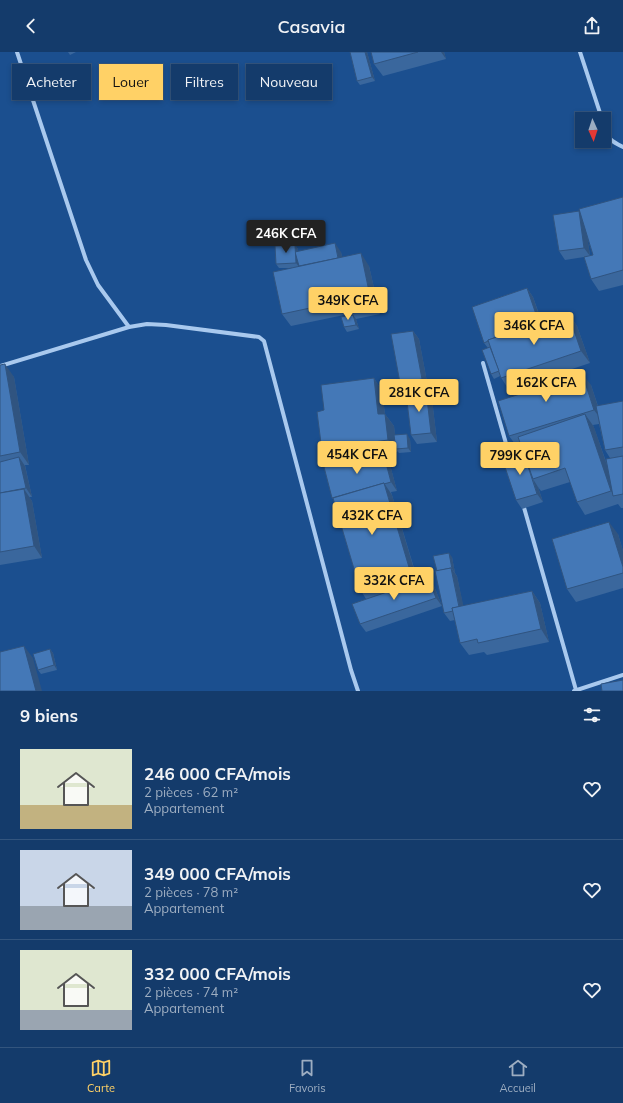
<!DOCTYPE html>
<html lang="fr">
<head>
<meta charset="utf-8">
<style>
	body { margin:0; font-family:Mulish,sans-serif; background:#214673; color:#f1f3f6; height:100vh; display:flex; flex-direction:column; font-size:15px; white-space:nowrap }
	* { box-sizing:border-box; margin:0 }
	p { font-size:13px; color:#9dadc1 }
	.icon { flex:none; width:22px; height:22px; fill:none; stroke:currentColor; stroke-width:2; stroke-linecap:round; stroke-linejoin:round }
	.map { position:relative; height:639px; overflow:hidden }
	.panel { display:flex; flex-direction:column; background:#143b6b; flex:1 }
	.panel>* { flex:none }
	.banner { position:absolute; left:12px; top:12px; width:400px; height:36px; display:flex; gap:8px }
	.needle { width:26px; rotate:177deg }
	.fabs { position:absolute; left:575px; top:60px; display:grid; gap:8px }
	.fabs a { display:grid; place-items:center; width:36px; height:36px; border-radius:0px; background:#143b6b; box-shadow:0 2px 6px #0003,0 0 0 1px #33557e; font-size:20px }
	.price { position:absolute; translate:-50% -34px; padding:0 9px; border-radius:4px; background:#ffd166; color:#111; font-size:13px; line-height:26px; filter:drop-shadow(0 1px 2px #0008) }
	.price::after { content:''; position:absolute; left:50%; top:24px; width:12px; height:9px; margin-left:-6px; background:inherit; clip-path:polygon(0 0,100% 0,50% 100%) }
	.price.on { background:#222; color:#fff }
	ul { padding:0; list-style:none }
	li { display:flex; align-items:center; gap:12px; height:100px; padding:0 20px }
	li+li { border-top:1px solid #33557e }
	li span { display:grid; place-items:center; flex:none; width:112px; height:80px; border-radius:0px; color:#555 }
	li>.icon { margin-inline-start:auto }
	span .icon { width:48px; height:48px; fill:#fffc; stroke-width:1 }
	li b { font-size:17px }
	h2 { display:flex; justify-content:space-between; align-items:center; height:48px; padding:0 20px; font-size:17px }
	.pill { padding:0 14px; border-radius:0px; background:#143b6b; box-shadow:0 2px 6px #0003,0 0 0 1px #33557e; font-size:14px; line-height:36px }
	.pill.on { background:#ffd166; color:#111 }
	header { display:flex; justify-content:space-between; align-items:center; height:52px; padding:0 20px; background:#143b6b; font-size:18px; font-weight:600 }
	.tabs { display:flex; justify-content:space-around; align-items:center; height:56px; border-top:1px solid #33557e; background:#143b6b; font-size:11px; color:#9dadc1 }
	.tabs a { display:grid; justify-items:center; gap:2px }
	.tabs .on { color:#ffd166 }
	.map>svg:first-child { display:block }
</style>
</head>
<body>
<header><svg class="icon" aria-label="back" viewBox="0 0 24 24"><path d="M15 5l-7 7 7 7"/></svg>Casavia<svg class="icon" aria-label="share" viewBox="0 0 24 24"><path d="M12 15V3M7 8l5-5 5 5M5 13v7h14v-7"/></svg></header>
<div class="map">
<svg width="623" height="639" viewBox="0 0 623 639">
	<rect width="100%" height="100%" fill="#1b4f8f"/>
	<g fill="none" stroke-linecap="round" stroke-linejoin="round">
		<g stroke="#a9c9ee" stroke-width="4">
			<polyline points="17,0 86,208 98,233 129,275"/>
			<polyline points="580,0 602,67"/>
			<path d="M604,75C608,87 611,89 623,95"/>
			<polyline points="483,311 511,409"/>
			<polyline points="0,314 129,275 147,272 166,273 259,285 264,289 351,618 358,639"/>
			<polyline points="523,452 576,638"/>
			<polyline points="574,639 623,623"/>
		</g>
	</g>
	<g fill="#3a679d" fill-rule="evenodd">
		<polygon points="68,0 76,0 70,3"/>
		<polygon points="367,0 375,29 360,33 357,29"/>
		<polygon points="371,0 444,0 446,7 383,24 374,12"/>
		<path d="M623,145V233L599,239L591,227L584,205L565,208L559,199L580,162ZM587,185L593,203H590Z"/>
		<polygon points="295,193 298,197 298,199 341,200 342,205 369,214 380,262 356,267 359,277 347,280 344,275 350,263 349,262 291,274 282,262 292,216 279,216 276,212"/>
		<path d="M527,236L533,245L542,270L568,261L577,274L590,311L551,324L561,321L564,326L591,333L598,354L623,349V456H621L618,452L585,463L577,450L570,430L541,439L538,435L543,450L522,457L516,448L523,399L522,395L518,396L509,384L520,342L518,335L509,338L500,324L494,327L491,322L488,296L484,291ZM599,372L605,398L610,406L608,415L593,373Z"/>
		<polygon points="413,279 419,287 428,335 406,339 400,331"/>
		<polygon points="0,313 14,325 29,413 25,413 32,445 29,445 32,449 42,506 0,513"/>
		<polygon points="374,326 380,336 394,336 395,347 384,348 383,347 385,362 394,374 395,383 410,387 411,400 399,401 397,399 397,400 384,402 389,409 397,439 391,440 392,443 418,529 428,526 434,534 442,554 366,580 360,572 366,547 360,537 334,448 332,446 340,411 334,403 329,403 321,391 324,358"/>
		<polygon points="426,338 432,347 437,390 417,392 411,383"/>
		<polygon points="618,482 623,499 623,536 576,550 567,537"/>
		<polygon points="452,505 455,521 457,524 463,554 532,539 540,551 549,590 487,603 484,600 469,603 460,591 455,568 450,569 444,561 437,519"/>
		<polygon points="50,597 53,601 57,618 41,622 38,618"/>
	</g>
	<g fill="#305480">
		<polygon points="365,0 367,0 375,29 372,25"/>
		<polygon points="441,0 444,0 446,7"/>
		<polygon points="579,159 585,168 590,204 584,196"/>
		<polygon points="335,191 341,200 345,217 339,209"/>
		<polygon points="295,193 298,197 299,215 296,211"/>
		<polygon points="361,201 369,214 380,262 371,249"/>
		<polygon points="527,236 533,245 545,281 539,272"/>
		<polygon points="568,261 577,274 590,311 581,299"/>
		<polygon points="353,263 356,267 359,277 356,273"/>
		<polygon points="413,279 419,287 428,335 422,327"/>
		<polygon points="5,312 14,325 29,413 20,400"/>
		<polygon points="582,321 591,333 603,370 594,358"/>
		<polygon points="374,326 382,339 381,344 383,347 385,362 394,374 397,397 396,397 397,400 388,388 378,362"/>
		<polygon points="391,332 394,336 395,347 392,343"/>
		<polygon points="426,338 432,347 437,390 431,381"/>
		<polygon points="585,362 594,375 617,443 615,444 611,439"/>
		<polygon points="407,382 410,387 411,400 408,396"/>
		<polygon points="352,393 361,405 361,412 353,400"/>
		<polygon points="383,400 389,409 397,439 391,430"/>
		<polygon points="19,405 25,414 32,445 26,436"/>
		<polygon points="533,427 538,435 543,450 537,442"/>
		<polygon points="384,431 392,443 419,534 411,522"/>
		<polygon points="24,437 32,449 42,506 34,494"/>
		<polygon points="609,470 618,482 623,499 623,515"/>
		<polygon points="449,501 452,505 455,521 452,517"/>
		<polygon points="451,516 457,524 466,566 460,557"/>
		<polygon points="428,526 434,534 442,554 436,546"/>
		<polygon points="532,539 540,551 549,590 541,577"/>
		<polygon points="24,594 33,606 42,639 36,639"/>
		<polygon points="50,597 53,601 57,618 54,613"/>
	</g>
	<g fill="#4478b7" stroke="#305480">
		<polygon points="350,0 365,0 372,25 357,29"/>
		<polygon points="371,0 418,0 374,12"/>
		<polygon points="623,145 623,218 591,227 584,205 593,203 579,157"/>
		<polygon points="579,159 584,196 559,199 553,163"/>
		<polygon points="335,191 338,206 299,214 295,200"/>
		<polygon points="295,193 296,211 276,212 275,194"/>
		<polygon points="361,201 371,249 344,255 343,249 282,262 273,220"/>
		<polygon points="527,236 539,271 488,288 488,289 484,291 472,255"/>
		<polygon points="568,261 581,299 501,326 488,288"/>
		<polygon points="353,263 356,273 344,275 341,265"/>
		<polygon points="413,279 422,327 400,331 391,282"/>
		<polygon points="490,295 499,319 491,322 482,298"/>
		<polygon points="5,312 20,400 0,404 0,313"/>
		<polygon points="561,321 562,327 582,321 594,358 509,384 498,349 520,342 518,334"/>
		<polygon points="374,326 378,362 385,362 388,388 352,393 353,400 334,402 332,390 321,391 317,360 324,358 321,333"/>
		<polygon points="391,332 392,343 381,344 380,333"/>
		<polygon points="426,338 431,381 411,383 406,341"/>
		<polygon points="623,349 623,395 605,398 596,354"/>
		<polygon points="585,362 611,439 577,450 565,416 533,427 518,385"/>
		<polygon points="407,382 408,396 396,397 394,383"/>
		<polygon points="523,399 537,442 516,448 502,406"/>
		<polygon points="383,400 391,430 384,432 384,431 332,446 324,415"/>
		<polygon points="623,404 623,442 613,444 606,407"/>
		<polygon points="19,405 26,436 0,441 0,410"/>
		<polygon points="384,431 411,522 360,537 333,446"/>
		<polygon points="24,437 34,494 0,500 0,441"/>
		<polygon points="609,470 623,515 623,521 567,537 552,487"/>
		<polygon points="449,501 452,517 451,517 451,516 437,519 433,504"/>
		<polygon points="451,516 459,555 452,556 453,559 444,561 435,519"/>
		<polygon points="428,526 436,546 360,572 352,552"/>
		<polygon points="532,539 541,577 478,591 477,587 460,591 452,556"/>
		<polygon points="24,594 36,639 0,639 0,600"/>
		<polygon points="50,597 54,613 38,618 33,602"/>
		<polygon points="623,628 623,639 602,639 601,632"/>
	</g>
</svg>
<div class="fabs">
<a><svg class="needle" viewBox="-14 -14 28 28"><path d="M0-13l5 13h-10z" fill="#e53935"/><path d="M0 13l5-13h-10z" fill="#9dadc1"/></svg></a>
</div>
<b class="price on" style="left:286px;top:202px">246K CFA</b>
<b class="price" style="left:348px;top:269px">349K CFA</b>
<b class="price" style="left:534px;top:294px">346K CFA</b>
<b class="price" style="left:546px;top:351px">162K CFA</b>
<b class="price" style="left:419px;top:361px">281K CFA</b>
<b class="price" style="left:357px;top:423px">454K CFA</b>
<b class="price" style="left:520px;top:424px">799K CFA</b>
<b class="price" style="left:372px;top:484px">432K CFA</b>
<b class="price" style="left:394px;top:549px">332K CFA</b>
<div class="banner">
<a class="pill">Acheter</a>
<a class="pill on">Louer</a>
<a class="pill">Filtres</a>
<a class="pill">Nouveau</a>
</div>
</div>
<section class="panel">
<h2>9 biens<svg class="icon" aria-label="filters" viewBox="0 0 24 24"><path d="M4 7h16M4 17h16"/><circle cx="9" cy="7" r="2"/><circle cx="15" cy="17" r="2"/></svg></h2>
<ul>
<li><span style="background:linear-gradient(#dfe7d0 70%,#c2b280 0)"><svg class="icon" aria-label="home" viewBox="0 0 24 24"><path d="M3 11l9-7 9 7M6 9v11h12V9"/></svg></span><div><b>246 000 CFA/mois</b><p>2 pièces · 62 m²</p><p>Appartement</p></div><svg class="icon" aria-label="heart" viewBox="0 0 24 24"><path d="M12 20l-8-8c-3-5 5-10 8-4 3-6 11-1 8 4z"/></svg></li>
<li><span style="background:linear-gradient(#c9d6e8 70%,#9aa5b1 0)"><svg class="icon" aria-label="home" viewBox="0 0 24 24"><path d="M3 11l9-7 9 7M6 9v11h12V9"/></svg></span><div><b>349 000 CFA/mois</b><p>2 pièces · 78 m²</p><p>Appartement</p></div><svg class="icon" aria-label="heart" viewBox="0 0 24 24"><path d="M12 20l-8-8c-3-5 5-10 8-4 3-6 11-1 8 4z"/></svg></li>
<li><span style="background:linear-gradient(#dfe7d0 75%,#9aa5b1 0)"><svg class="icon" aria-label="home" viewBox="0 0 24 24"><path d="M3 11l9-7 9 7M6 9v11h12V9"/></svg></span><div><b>332 000 CFA/mois</b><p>2 pièces · 74 m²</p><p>Appartement</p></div><svg class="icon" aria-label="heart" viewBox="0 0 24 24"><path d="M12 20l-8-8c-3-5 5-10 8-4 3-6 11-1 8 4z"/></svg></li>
</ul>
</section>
<nav class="tabs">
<a class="on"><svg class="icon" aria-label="map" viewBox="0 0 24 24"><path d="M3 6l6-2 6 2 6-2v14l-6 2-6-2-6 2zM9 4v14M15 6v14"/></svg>Carte</a>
<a><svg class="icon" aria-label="saved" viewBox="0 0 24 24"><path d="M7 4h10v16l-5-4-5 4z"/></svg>Favoris</a>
<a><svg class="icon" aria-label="home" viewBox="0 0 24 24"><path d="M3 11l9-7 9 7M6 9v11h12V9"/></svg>Accueil</a>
</nav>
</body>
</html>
